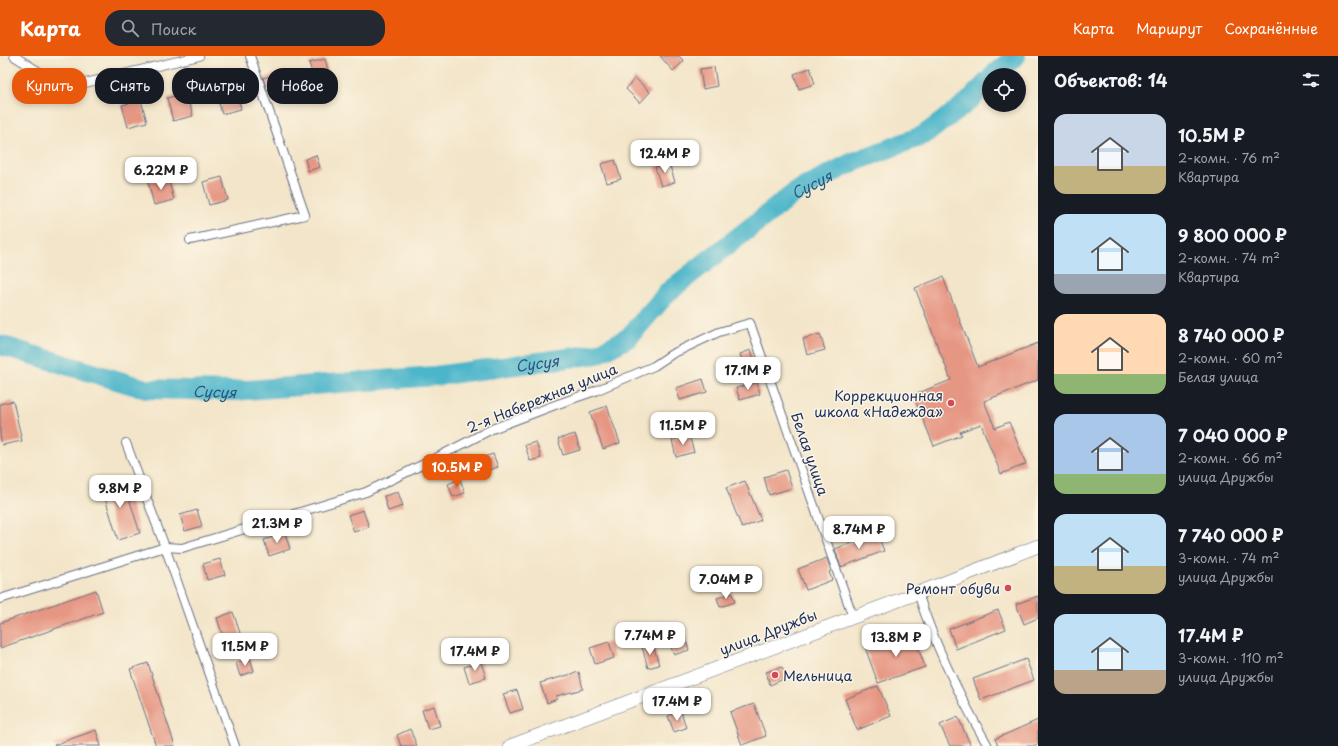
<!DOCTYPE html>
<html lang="ru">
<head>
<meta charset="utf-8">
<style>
	body { margin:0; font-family:"Playpen Sans",sans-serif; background:#242831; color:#f1f3f6; height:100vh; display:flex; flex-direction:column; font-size:15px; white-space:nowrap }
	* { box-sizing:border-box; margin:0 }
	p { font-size:13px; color:#9ea1a6 }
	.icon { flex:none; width:22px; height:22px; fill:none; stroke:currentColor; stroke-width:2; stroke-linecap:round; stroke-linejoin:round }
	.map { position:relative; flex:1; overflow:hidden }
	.sheet { display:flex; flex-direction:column; background:#171b24; width:300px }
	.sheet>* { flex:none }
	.guide { position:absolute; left:12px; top:12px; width:380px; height:36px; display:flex; gap:8px }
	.fabs { position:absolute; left:982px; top:12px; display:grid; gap:8px }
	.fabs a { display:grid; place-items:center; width:44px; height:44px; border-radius:50%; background:#171b24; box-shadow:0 2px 6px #0003; font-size:20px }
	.price { position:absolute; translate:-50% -34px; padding:0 9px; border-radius:8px; background:#fff; color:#222; font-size:13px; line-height:26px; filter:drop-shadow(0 1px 2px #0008) }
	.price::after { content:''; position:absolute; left:50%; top:24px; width:12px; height:9px; margin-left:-6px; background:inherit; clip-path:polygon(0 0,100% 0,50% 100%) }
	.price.selected { background:#ea580c; color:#fff }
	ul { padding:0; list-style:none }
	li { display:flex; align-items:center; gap:12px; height:100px; padding:0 16px }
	li span { display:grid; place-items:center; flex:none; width:112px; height:80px; border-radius:12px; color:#555 }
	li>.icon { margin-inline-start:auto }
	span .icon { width:48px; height:48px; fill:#fffc; stroke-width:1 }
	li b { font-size:17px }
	h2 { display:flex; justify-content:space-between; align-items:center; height:48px; padding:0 16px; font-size:17px }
	.tag { padding:0 14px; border-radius:16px; background:#171b24; box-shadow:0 2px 6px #0003; font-size:14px; line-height:36px }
	.tag.selected { background:#ea580c; color:#fff }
	header { display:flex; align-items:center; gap:24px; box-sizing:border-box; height:56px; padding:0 20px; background:#ea580c; color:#fff }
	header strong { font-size:19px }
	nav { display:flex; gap:22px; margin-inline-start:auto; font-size:14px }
	.search { width:280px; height:36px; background:#242831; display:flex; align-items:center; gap:10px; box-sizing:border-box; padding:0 14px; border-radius:16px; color:#9ea1a6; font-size:15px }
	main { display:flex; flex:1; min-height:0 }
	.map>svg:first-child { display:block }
</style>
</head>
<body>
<header>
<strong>Карта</strong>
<div class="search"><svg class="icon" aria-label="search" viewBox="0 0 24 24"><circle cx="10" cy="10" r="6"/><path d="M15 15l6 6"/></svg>Поиск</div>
<nav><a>Карта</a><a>Маршрут</a><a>Сохранённые</a></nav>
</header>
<main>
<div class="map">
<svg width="1038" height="690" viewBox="0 0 1038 690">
	<rect width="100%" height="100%" fill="#fcf5e5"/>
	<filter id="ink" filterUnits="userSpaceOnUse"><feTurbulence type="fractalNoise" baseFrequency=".025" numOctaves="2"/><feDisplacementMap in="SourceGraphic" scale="8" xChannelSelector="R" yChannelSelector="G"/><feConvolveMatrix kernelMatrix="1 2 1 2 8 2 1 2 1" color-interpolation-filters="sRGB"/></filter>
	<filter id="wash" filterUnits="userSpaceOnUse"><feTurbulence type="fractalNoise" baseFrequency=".012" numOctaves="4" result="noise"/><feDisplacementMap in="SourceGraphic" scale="16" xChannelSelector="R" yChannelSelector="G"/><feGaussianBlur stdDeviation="0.9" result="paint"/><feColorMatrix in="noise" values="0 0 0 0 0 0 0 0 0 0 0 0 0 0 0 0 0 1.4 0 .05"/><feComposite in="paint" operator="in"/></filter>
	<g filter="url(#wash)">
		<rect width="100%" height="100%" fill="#f3e5c9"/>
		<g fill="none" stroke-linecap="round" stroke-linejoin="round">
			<g stroke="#4cb5ca" stroke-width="20">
				<polyline points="993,19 1016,0"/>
				<path id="s1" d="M0,289L146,333L233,335L435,320L597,298L628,282L669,235L797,135L851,107L924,79L968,46L989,24"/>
			</g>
		</g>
		<g id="blocks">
			<g fill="#e69783">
				<polygon points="660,0 679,0 684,5 673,15"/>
				<polygon points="325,3 329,18 314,23 309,7"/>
				<polygon points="714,11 717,30 703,33 700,13"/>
				<polygon points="810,12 815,28 799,33 794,18"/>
				<polygon points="285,16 289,28 267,34 263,22"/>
				<polygon points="635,22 650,36 640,47 626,33"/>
				<polygon points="235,30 241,53 222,58 216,36"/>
				<polygon points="186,37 193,60 173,65 167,42"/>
				<polygon points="141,44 147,66 128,71 122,49"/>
				<polygon points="316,99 320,111 308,115 305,103"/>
				<polygon points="615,104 621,123 607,127 601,108"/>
				<polygon points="669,107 675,126 661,130 655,111"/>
				<polygon points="168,121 174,144 154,149 148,126"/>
				<polygon points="222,121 228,144 209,149 203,126"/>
				<polygon points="943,221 978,311 1038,287 1038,324 984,345 995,372 1009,366 1026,408 1001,418 981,368 960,376 962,379 934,390 913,339 951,324 915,232"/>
				<polygon points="820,278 825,294 807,299 803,283"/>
				<polygon points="751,294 755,306 744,309 740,298"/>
				<polygon points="703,323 707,336 680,344 676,332"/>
				<polygon points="757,326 760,338 740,344 736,332"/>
				<polygon points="13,345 22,385 2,389 0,379 0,348"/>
				<polygon points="607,350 620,387 603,393 590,356"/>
				<polygon points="575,378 580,394 563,399 558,383"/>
				<polygon points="689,379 694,396 676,401 672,384"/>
				<polygon points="536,386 541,402 530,405 525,389"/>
				<polygon points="493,398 498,411 489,414 484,401"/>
				<polygon points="786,414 792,432 769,439 764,421"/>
				<polygon points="123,423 140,477 118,484 101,429"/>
				<polygon points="460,423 465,437 453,441 448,428"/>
				<polygon points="745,425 761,464 742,472 726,432"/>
				<polygon points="398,436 403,450 388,455 384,440"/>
				<polygon points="197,454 202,470 185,475 180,459"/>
				<polygon points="363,454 369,471 354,476 348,459"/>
				<polygon points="285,477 290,493 269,500 264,484"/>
				<polygon points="877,477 884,495 841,511 835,493"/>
				<polygon points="827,502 831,515 829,516 832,524 806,534 798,513"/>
				<polygon points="220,503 225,519 207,524 203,508"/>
				<polygon points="96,534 103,556 0,592 0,567"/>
				<polygon points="732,537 735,546 720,551 717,542"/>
				<polygon points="1038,540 1038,562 1024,568 1016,548"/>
				<polygon points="998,554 1006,573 956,593 949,573"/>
				<polygon points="233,556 241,580 225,586 217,562"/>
				<polygon points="684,578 689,594 674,599 668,583"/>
				<polygon points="913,578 925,611 878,627 866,594"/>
				<polygon points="609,586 614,602 595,608 590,592"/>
				<polygon points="653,588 659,609 648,612 642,591"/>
				<polygon points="250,602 254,615 240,620 236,607"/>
				<polygon points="1026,603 1034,624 981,644 973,623"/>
				<polygon points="481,606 486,622 469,627 464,611"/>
				<polygon points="148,607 175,690 156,690 130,613"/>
				<polygon points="782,611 786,622 770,629 766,616"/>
				<polygon points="579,616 583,633 556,640 557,643 547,647 540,627"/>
				<polygon points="878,630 891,660 857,674 845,643"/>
				<polygon points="517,634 523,653 510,657 503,638"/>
				<polygon points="754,648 766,680 742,689 730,656"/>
				<polygon points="434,650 440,670 428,673 422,654"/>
				<polygon points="681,655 686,672 674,676 668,660"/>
				<polygon points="958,661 971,690 950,690 940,669"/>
				<polygon points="1038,664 1038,688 1033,690 998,690 995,683"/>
				<polygon points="410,673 417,690 401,690 397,679"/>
				<polygon points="96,674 101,690 54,690 54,689"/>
			</g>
		</g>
	</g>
	<g filter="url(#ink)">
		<use href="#blocks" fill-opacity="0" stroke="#676f83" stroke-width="1"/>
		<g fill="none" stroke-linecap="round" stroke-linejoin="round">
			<defs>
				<g id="street">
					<polyline points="14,0 52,24 62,29 77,29 199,0"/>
					<polyline points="190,184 305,159 250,0"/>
					<polyline points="126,387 165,491 235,690"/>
					<path d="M918,537C935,591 960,641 988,690"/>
					<polyline points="0,543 165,491 182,492 366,436 432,404 492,373 555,349 595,335 654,310 672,298 719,276 750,267 853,561"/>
				</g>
				<polyline id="primary" points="510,690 918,537 1038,490"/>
			</defs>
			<use href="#street" stroke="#676f83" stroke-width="10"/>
			<use href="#primary" stroke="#676f83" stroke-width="14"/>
			<use href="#street" stroke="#fff" stroke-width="8"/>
			<use href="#primary" stroke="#fff" stroke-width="13"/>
		</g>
	</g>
	<g fill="#d1495b" stroke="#fcf5e5" stroke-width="1.5">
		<circle cx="951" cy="347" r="4"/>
		<circle cx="1008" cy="532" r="4"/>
		<circle cx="775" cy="619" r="4"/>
	</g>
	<g text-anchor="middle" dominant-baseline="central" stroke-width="3" stroke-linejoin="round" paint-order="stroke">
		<g font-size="14" fill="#1b2f5e" stroke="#fcf5e5" text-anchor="end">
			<text x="943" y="339">Коррекционная<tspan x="943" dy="16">школа «Надежда»</tspan></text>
			<text x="1000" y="532">Ремонт обуви</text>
			<text x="783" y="619" text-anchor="start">Мельница</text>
		</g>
		<g font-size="14" fill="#1b2f5e" stroke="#fcf5e5">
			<text transform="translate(542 342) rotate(-22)">2-я Набережная улица</text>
			<text transform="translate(810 398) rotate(71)">Белая улица</text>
			<text transform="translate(768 576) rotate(-21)">улица Дружбы</text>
		</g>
		<g font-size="15" font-style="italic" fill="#2a577e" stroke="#fcf5e5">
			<text stroke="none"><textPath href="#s1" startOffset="881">Сусуя</textPath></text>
			<text stroke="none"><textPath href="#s1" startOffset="545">Сусуя</textPath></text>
			<text stroke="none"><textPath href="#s1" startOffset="221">Сусуя</textPath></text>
		</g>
	</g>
</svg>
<div class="fabs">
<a><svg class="icon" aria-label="locate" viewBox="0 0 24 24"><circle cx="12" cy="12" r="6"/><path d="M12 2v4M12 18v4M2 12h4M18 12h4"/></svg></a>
</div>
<b class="price" style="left:665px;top:118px">12.4M ₽</b>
<b class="price" style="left:161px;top:135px">6.22M ₽</b>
<b class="price" style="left:748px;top:335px">17.1M ₽</b>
<b class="price" style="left:683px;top:390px">11.5M ₽</b>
<b class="price selected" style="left:457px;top:432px">10.5M ₽</b>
<b class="price" style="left:120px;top:453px">9.8M ₽</b>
<b class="price" style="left:277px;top:488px">21.3M ₽</b>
<b class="price" style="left:859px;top:494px">8.74M ₽</b>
<b class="price" style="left:726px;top:544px">7.04M ₽</b>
<b class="price" style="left:650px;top:600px">7.74M ₽</b>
<b class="price" style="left:896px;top:602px">13.8M ₽</b>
<b class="price" style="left:245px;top:611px">11.5M ₽</b>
<b class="price" style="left:475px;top:616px">17.4M ₽</b>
<b class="price" style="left:677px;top:666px">17.4M ₽</b>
<div class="guide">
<a class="tag selected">Купить</a>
<a class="tag">Снять</a>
<a class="tag">Фильтры</a>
<a class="tag">Новое</a>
</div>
</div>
<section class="sheet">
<h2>Объектов: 14<svg class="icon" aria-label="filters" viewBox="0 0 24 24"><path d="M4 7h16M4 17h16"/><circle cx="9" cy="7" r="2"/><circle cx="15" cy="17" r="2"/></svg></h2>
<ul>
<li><span style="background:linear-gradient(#c9d6e8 65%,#c2b280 0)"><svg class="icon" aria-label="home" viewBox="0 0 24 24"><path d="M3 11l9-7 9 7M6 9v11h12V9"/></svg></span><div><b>10.5M ₽</b><p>2-комн. · 76 m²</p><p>Квартира</p></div></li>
<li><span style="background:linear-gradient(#bfe0f5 75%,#9aa5b1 0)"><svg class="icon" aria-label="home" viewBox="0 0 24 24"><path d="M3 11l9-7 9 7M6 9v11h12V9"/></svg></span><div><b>9 800 000 ₽</b><p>2-комн. · 74 m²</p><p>Квартира</p></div></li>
<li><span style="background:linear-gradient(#ffd9b3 75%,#8fb573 0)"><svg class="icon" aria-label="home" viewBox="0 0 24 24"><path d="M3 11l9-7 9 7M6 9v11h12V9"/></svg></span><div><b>8 740 000 ₽</b><p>2-комн. · 60 m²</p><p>Белая улица</p></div></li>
<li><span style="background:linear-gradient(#a9c7e8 75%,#8fb573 0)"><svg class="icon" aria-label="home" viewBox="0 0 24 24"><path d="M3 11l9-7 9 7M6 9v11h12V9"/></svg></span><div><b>7 040 000 ₽</b><p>2-комн. · 66 m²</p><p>улица Дружбы</p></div></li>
<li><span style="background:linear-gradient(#bfe0f5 65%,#c2b280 0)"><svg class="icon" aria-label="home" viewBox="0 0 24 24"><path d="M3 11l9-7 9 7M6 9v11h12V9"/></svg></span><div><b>7 740 000 ₽</b><p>3-комн. · 74 m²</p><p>улица Дружбы</p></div></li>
<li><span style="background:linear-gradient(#bfe0f5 70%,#b9a48a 0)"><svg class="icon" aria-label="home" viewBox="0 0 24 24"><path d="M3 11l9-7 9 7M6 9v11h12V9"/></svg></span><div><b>17.4M ₽</b><p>3-комн. · 110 m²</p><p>улица Дружбы</p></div></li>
</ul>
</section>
</main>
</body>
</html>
